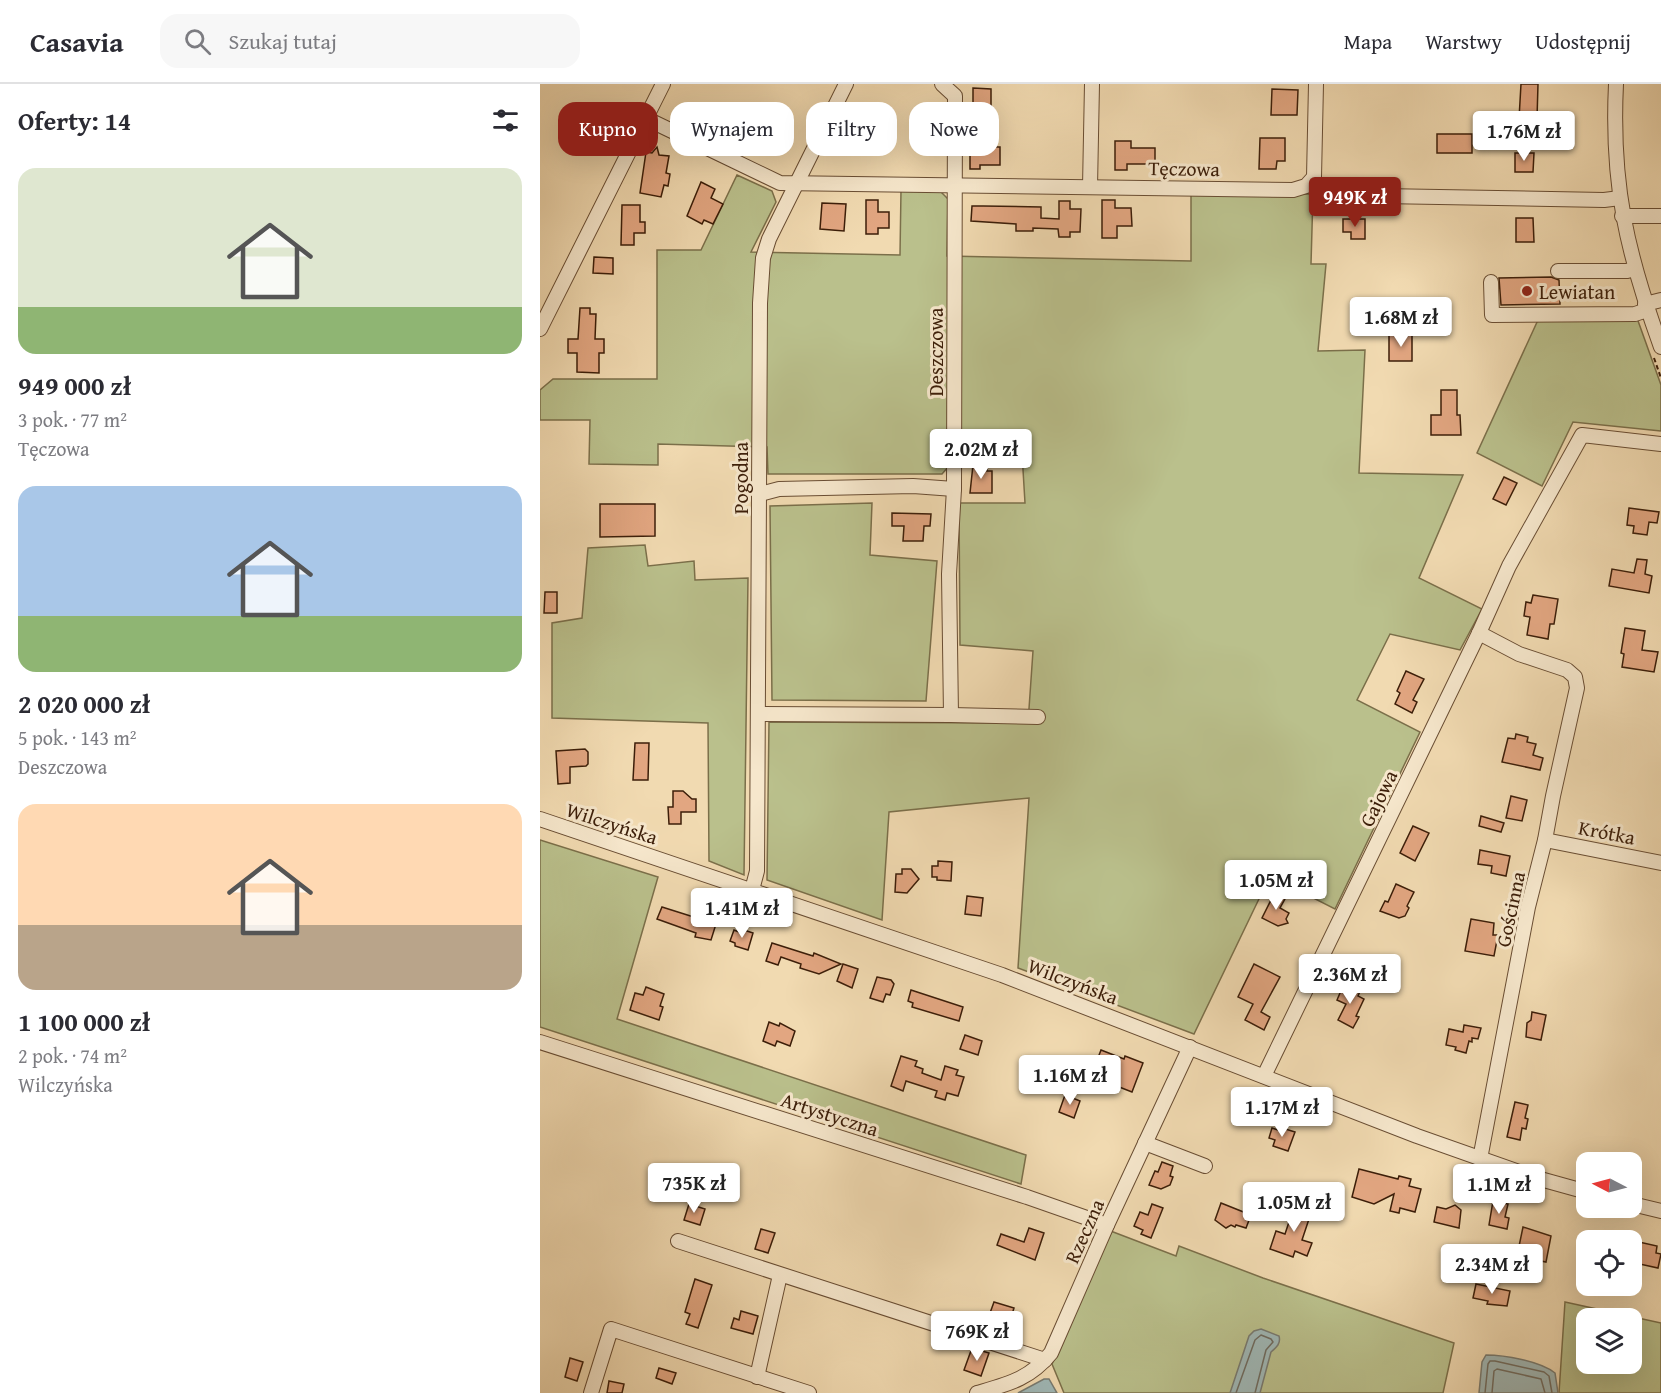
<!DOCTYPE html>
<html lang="pl">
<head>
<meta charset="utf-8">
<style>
	body { margin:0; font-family:"Gentium Book Plus",serif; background:#f7f7f7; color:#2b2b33; height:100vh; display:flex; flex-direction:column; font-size:22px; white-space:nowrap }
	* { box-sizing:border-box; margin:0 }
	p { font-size:20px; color:#7c7c81 }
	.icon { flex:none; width:33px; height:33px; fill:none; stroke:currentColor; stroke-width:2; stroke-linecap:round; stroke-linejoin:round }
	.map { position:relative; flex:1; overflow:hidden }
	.drawer { display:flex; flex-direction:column; background:#fff; width:540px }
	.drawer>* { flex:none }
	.guide { position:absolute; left:18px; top:18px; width:570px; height:54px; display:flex; gap:12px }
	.needle { width:39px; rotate:276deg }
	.tools { position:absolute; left:1036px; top:1068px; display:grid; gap:12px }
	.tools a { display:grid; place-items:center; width:66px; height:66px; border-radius:12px; background:#fff; box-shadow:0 6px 24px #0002; font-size:30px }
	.price { position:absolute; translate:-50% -51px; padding:0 14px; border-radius:6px; background:#fff; color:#222; font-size:20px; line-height:39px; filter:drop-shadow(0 2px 3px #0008) }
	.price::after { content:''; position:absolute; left:50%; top:36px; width:18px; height:14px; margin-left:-9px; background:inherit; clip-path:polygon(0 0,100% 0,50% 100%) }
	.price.selected { background:#8f2418; color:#fff }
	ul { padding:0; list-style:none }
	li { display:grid; align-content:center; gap:12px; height:318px; padding:0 18px }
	li span { display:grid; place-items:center; height:186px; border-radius:18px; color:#555 }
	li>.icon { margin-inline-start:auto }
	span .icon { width:108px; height:108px; fill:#fffc; stroke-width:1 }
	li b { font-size:26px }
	h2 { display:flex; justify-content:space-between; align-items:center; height:72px; padding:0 18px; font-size:26px }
	.tag { padding:0 21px; border-radius:18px; background:#fff; box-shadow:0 6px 24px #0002; font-size:21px; line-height:54px }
	.tag.selected { background:#8f2418; color:#fff }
	header { display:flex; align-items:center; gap:36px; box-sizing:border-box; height:84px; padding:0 30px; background:#fff; border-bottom:2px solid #e1e1e2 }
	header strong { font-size:28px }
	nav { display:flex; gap:33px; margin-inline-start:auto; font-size:21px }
	.search { width:420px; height:54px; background:#f7f7f7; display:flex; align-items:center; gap:15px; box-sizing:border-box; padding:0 21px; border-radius:18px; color:#7c7c81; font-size:22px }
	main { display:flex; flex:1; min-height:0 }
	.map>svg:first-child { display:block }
</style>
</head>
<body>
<header>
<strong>Casavia</strong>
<div class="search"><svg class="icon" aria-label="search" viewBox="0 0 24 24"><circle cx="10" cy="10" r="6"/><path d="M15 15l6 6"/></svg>Szukaj tutaj</div>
<nav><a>Mapa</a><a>Warstwy</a><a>Udostępnij</a></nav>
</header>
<main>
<section class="drawer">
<h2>Oferty: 14<svg class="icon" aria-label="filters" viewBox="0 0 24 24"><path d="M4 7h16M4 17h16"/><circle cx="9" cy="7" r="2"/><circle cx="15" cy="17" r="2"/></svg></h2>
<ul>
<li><span style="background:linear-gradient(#dfe7d0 75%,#8fb573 0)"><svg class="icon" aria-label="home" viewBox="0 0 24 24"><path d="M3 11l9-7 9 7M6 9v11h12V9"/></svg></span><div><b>949 000 zł</b><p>3 pok. · 77 m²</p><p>Tęczowa</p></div></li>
<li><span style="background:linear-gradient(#a9c7e8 70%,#8fb573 0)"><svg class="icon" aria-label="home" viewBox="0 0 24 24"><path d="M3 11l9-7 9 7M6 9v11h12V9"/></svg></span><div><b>2 020 000 zł</b><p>5 pok. · 143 m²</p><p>Deszczowa</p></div></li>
<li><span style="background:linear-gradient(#ffd9b3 65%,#b9a48a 0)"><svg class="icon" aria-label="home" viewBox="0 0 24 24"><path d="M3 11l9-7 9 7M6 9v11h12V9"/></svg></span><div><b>1 100 000 zł</b><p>2 pok. · 74 m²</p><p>Wilczyńska</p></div></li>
</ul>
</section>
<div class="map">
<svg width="1121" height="1309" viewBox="0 0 1121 1309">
	<rect width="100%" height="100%" fill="#f1dab1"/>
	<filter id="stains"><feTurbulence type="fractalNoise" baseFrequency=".00333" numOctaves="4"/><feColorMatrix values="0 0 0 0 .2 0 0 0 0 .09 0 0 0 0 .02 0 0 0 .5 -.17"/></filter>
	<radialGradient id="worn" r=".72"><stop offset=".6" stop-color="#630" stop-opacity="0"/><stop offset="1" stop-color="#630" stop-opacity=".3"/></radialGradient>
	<g fill="#bac08c" stroke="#7b6f4a" stroke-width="1.5" fill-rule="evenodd">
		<polygon points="197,91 232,107 236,118 211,168 360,171 361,106 400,107 408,115 407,172 651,177 651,110 773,110 771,180 786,180 778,267 825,266 819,389 923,391 879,494 942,525 920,566 850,550 817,616 880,648 795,825 730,792 654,950 478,884 489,714 349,728 342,836 227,796 229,638 488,639 493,567 420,561 419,419 485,419 482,369 421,368 402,390 228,390 227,363 118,360 118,381 49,380 50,336 0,336 0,306 13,295 117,295 117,166 161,166"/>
		<polygon points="1097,234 1121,301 1121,347 1033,338 1002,402 937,369 998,236"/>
		<polygon points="332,419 330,471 397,477 386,617 232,616 230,422"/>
		<polygon points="105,461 108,482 154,477 155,496 208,494 204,791 169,777 168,639 12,634 12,539 42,534 48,464"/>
		<polygon points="0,756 118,793 77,935 486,1071 481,1100 0,943"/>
		<polygon points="568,1146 636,1172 639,1162 723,1194 914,1259 903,1309 524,1309 512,1280 526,1250"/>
		<path d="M1025,1218L1121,1239V1309H1019ZM1047,1234H1092V1280H1047Z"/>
	</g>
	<g fill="#9fb8b7" stroke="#777a71" stroke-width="1.5">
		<path d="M721,1245L739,1252C741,1259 737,1263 731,1268L720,1309H690L709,1252L714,1247Z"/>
		<path d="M946,1271C964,1271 1000,1277 1015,1289L1018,1309H939L942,1278Z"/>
		<polygon points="504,1295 509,1295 517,1309 478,1309"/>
	</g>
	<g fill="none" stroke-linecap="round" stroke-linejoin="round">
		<g stroke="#6e6b60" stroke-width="1.5">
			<polyline points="696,1309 715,1256 721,1251 731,1255 733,1258 726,1266 715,1309"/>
			<polyline points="945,1309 948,1280 950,1277 955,1277 1004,1288 1009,1292 1012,1309"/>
			<polyline points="952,1309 954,1287 957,1285 1001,1295 1005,1309"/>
		</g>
	</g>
	<g fill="#e2a681" stroke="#3c1e09" stroke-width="1.5">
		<polygon points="981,0 998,0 997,35 979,35"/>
		<polygon points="433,4 451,5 451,30 433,30"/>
		<polygon points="732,5 758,6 757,31 731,31"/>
		<rect x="897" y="50" width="35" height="19"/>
		<polygon points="720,54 745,54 745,77 737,77 736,85 719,85"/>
		<polygon points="575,57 591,57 591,64 615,64 615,80 587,80 587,86 575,86"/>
		<polygon points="117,63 119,71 129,72 126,89 130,90 128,102 124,101 121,113 100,109 106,68 112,69"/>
		<polygon points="440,63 460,63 460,81 440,81 440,85 430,85 430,68 440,68"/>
		<polygon points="975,69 994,69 993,88 975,88"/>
		<polygon points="161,98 175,105 171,114 183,120 173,140 164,136 162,140 147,132"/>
		<polygon points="326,116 338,116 338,128 349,128 349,144 338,144 338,150 326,150"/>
		<polygon points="562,116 575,116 575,124 591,124 592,142 577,142 577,154 562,154"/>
		<polygon points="519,117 530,117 530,125 541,125 540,148 530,148 530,153 519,153 518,145 493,144 493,147 476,147 476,140 431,137 432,122 443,122 501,123 501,134 519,135"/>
		<polygon points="282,119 306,120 304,147 280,145"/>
		<polygon points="82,121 100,121 100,138 105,138 105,149 94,149 94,161 81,161"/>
		<polygon points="976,134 993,134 994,158 976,158"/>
		<polygon points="803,135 825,135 825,155 811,155 811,148 803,148"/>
		<polygon points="54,173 73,174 73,190 53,189"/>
		<polygon points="1011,193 1019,196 1020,220 961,221 959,194"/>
		<polygon points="40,224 50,224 50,230 56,230 55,255 64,255 64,269 59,269 59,289 37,288 37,269 28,269 28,255 38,255"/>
		<rect x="849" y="251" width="23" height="26"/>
		<polygon points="901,306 917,306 917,331 920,331 921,351 891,351 891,331 901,331"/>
		<polygon points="433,381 447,381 447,387 452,387 452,409 430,409"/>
		<polygon points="964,393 977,399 966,421 953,415"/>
		<polygon points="60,420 115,420 115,452 60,453"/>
		<polygon points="1089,424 1119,428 1117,439 1109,438 1107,451 1093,449 1094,442 1087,441"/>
		<polygon points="352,429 391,430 390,442 384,442 383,457 363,457 364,442 352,442"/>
		<polygon points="1097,475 1107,476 1105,490 1112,492 1109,509 1069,502 1072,485 1094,489"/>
		<polygon points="5,508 17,508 17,529 4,529"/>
		<polygon points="993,511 1018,515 1014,540 1010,540 1008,555 987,551 990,533 984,532 986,518 991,519"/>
		<polygon points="1085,544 1105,547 1102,566 1118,568 1114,588 1082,583 1084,570 1081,569"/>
		<polygon points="866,587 884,595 873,616 877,618 872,629 855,620 860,609 857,607"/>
		<polygon points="976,650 988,653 987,658 996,660 993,671 1003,674 1000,686 962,678 968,654 975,655"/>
		<polygon points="95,659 109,659 108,696 93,696"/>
		<polygon points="45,665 48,668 48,680 46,682 30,683 30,699 18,700 16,667"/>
		<polygon points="133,707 143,707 152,715 156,715 156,728 141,728 141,740 129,740 128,723 133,723"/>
		<polygon points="971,712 987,716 982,737 966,734"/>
		<polygon points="941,732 964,739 961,748 939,742"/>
		<polygon points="873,742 889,749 875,777 860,769"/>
		<polygon points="940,766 970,772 966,792 951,789 952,782 938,780"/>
		<polygon points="398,777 412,778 411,797 397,796 397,793 392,793 392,782 398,782"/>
		<polygon points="362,785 371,785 379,795 367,809 355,808 356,790 362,790"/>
		<polygon points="856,800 874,808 867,822 869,824 865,832 859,834 840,827 845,817 848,818"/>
		<polygon points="735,808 746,813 740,824 749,829 746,835 748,839 738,842 722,834"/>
		<polygon points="427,812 443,814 441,832 425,830"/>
		<polygon points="122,823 176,840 171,856 155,853 156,849 117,835"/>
		<polygon points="931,835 954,839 953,851 958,851 954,872 925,867"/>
		<polygon points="201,845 213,849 208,866 195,862 195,859 190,857 194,846 199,848"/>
		<polygon points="232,859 273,872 274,869 301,880 279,890 260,884 261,880 241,873 238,881 226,877"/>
		<polygon points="303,880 318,885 312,904 297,897"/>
		<polygon points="714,880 740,893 721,928 730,933 724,946 705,936 713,920 698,913"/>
		<polygon points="337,893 351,896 354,900 350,911 346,910 343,918 330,914"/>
		<polygon points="806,900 821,905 818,912 824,915 816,932 819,933 813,944 798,936 806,920 797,916 803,902"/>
		<polygon points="106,903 124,910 120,922 123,923 119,936 90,926 95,909 103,911"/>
		<polygon points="371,906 423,923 419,937 372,923 373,919 368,917"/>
		<polygon points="992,928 1006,931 1001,956 986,953 987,939 991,936"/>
		<polygon points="229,938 239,942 240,939 255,947 250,962 237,957 235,962 223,957"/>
		<polygon points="924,941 941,944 938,955 932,954 932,958 929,957 926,969 915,966 916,963 906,961 909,945 923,948"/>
		<polygon points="425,951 442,957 438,971 420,965"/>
		<polygon points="561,966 584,975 585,972 603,979 592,1008 551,992"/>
		<polygon points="361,972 377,977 375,982 383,985 382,989 401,996 405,982 418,986 416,991 424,993 418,1012 407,1009 405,1016 395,1013 397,1007 366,997 363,1007 351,1002"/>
		<polygon points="525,1011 540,1017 534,1034 519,1028"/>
		<polygon points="975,1018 988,1021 985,1034 988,1035 986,1045 982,1044 980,1056 967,1053"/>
		<polygon points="739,1043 755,1048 748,1067 733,1062 735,1056 729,1054 732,1044 738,1046"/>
		<polygon points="622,1078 633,1082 630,1092 633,1093 630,1101 621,1105 609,1101 615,1087 618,1088"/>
		<polygon points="819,1085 858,1095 859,1092 871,1095 869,1102 881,1105 875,1128 860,1124 859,1129 850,1127 854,1110 834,1120 812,1113"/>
		<polygon points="756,1117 773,1123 762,1156 772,1159 767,1172 755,1167 753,1173 730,1165 736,1147 745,1150"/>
		<polygon points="953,1117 968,1120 965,1133 969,1134 967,1145 949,1141"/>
		<polygon points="681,1119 711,1131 706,1144 696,1141 695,1143 691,1141 686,1144 675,1136"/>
		<polygon points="149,1120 165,1125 160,1141 144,1136"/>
		<polygon points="612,1120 623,1124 611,1154 601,1150 603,1146 594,1142 600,1128 608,1131"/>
		<polygon points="915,1121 921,1126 919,1144 894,1138 897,1123 906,1125"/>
		<polygon points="983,1143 1011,1152 1006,1178 977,1172"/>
		<polygon points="489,1144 504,1149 495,1176 457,1161 461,1150 484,1158"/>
		<polygon points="221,1145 235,1149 228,1169 215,1165"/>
		<polygon points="1099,1158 1117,1162 1116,1169 1121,1170 1118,1184 1095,1179"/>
		<polygon points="155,1195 172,1201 158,1244 146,1240 150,1230 145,1228"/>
		<polygon points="936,1200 970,1207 967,1222 947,1220 948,1217 933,1214"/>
		<polygon points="454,1218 474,1224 469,1240 456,1236 458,1232 450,1229"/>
		<polygon points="201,1227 218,1232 213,1250 191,1244 194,1234 199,1236"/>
		<polygon points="432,1264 449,1269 441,1292 424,1286"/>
		<polygon points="30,1274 43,1278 37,1297 25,1293"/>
		<polygon points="119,1284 136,1289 132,1300 116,1294"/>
		<polygon points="69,1297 84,1300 82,1309 67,1309"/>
	</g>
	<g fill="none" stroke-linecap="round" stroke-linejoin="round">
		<defs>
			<g id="minor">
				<path d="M1076,0C1071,101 1087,169 1121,263"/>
				<polyline points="107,35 240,99 753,106 766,102 774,93 776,0"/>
				<polyline points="550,103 552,0"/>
				<polyline points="841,112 1064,116 1080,114"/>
				<polyline points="1082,132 1121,132"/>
				<polyline points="1018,187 1087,187 1094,185"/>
				<polyline points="951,198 952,231 1095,230 1107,226"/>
				<polyline points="1105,220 1121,216"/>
				<polyline points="0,245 123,0"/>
				<polyline points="220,410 239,405 373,402 414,405"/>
				<polyline points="939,549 979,570 1027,586 1035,593 1037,604 1013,712 1005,756 988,823 940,1075"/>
				<polyline points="219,630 411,631 409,490 414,405 415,12 402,0"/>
				<polyline points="411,631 498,633"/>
				<polyline points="0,735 462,891 877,1052 993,1093 1047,1108"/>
				<polyline points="1005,756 1121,779"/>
				<polyline points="212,806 217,787 220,219 223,174 229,155 306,0"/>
				<polyline points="0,958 487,1113 567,1141"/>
				<polyline points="724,992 939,549 969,482 1042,351 1121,360"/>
				<polyline points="605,1059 665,1082"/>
				<polyline points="1092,1120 1121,1127"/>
				<polyline points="138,1157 505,1276"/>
				<polyline points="217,1293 240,1191"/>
				<polyline points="51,1309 71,1245 269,1309"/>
				<path d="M437,1309C468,1300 490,1295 511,1269L567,1141L650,963"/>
			</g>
		</defs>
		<use href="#minor" stroke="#694d33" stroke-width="16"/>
		<polyline stroke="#3c1e09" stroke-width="2" stroke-dasharray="4.5 3" stroke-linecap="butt" points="1114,274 1121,294"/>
		<use href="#minor" stroke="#f6e7cc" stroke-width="14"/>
	</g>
	<circle fill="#8f2418" stroke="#f6e7cc" stroke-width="2" cx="987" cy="207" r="6"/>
	<g text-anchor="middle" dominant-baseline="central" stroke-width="6" stroke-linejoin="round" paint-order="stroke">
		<g font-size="20" fill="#3c1e09" stroke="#f6e7cc">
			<text transform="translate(644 84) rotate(1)">Tęczowa</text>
			<text transform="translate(395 268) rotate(-90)">Deszczowa</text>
			<text transform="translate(200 394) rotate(-90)">Pogodna</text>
			<text transform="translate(838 714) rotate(-64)">Gajowa</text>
			<text transform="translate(72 739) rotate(18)">Wilczyńska</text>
			<text transform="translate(1067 748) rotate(11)">Krótka</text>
			<text transform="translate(970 825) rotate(-78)">Gościnna</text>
			<text transform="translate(533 897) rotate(21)">Wilczyńska</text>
			<text transform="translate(290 1030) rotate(18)">Artystyczna</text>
			<text transform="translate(544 1147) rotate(-66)">Rzeczna</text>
		</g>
		<g font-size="20" fill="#3c1e09" stroke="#f6e7cc" text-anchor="start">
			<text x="999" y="207">Lewiatan</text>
		</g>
	</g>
	<rect width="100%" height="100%" filter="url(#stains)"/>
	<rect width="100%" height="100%" fill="url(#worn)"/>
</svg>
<div class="tools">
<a><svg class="needle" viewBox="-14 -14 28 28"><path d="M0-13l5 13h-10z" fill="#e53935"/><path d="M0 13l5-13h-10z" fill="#7c7c81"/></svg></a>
<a><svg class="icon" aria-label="locate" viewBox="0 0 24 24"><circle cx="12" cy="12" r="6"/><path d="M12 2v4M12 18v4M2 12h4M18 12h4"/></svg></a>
<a><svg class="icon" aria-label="layers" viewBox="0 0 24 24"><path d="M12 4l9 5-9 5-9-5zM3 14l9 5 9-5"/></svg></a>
</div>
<b class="price" style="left:984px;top:78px">1.76M zł</b>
<b class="price selected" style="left:815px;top:144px">949K zł</b>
<b class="price" style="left:861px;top:264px">1.68M zł</b>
<b class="price" style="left:441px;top:396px">2.02M zł</b>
<b class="price" style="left:736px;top:827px">1.05M zł</b>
<b class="price" style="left:202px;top:855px">1.41M zł</b>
<b class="price" style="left:810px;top:921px">2.36M zł</b>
<b class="price" style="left:530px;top:1022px">1.16M zł</b>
<b class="price" style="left:742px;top:1054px">1.17M zł</b>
<b class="price" style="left:154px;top:1130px">735K zł</b>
<b class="price" style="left:959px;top:1131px">1.1M zł</b>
<b class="price" style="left:754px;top:1149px">1.05M zł</b>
<b class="price" style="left:952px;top:1211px">2.34M zł</b>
<b class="price" style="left:437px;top:1278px">769K zł</b>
<div class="guide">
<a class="tag selected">Kupno</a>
<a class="tag">Wynajem</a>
<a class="tag">Filtry</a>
<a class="tag">Nowe</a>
</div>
</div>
</main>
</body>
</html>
